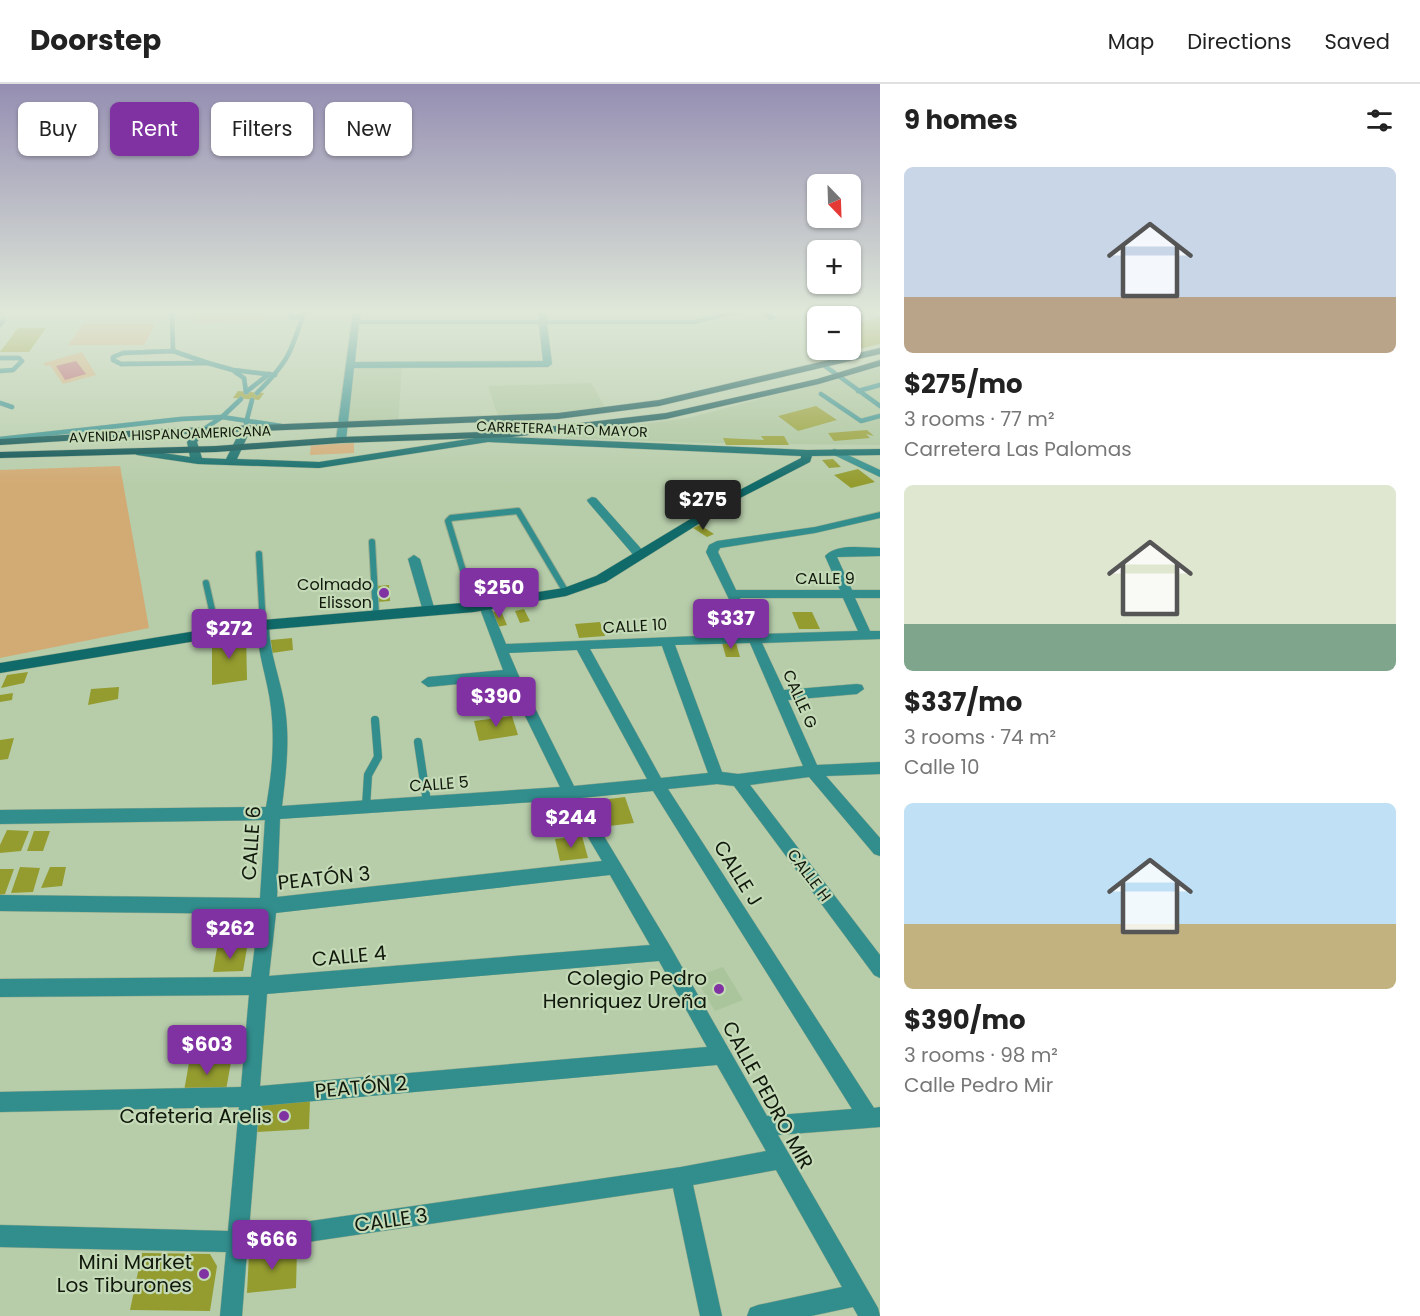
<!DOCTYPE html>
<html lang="en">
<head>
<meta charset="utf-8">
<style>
	body { margin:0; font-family:Poppins,sans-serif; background:#f6f6f6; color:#222; height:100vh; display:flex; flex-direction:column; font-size:22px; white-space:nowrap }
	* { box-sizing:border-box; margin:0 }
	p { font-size:20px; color:#767676 }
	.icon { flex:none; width:33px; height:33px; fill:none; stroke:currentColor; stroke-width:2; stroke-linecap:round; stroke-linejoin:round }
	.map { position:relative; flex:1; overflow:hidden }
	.details { display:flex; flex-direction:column; background:#fff; width:540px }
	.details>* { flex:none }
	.hud { position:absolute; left:18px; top:18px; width:570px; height:54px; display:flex; gap:12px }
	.needle { width:39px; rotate:157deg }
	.buttons { position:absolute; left:807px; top:90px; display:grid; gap:12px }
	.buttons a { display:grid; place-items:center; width:54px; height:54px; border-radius:9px; background:#fff; box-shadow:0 2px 4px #0004; font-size:30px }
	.price { position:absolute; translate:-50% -51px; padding:0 14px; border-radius:6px; background:#8032a3; color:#fff; font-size:20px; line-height:39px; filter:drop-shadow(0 2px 3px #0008) }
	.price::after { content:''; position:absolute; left:50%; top:36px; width:18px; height:14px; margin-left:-9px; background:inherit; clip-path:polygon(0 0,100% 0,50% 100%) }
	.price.on { background:#222; color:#fff }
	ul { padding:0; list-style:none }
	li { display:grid; align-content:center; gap:12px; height:318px; padding:0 24px }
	li span { display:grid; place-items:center; height:186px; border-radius:9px; color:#555 }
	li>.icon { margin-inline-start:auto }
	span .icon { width:108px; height:108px; fill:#fffc; stroke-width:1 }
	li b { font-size:26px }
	h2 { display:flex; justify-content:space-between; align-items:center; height:72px; padding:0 24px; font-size:26px }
	.chip { padding:0 21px; border-radius:9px; background:#fff; box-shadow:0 2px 4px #0004; font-size:21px; line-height:54px }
	.chip.on { background:#8032a3; color:#fff }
	header { display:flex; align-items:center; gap:36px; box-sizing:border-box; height:84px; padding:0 30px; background:#fff; border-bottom:2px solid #e0e0e0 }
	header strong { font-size:28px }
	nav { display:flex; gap:33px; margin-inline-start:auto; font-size:21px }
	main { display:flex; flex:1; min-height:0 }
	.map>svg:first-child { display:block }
</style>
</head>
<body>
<header>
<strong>Doorstep</strong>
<nav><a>Map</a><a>Directions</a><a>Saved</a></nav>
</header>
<main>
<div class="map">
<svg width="880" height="1232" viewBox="0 0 880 1232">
	<rect width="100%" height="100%" fill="#b7cdaa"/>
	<g fill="#aac49b">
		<polygon points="402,283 398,339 345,341 354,284"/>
		<polygon points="880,283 880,361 708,359 566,354 564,350 688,334"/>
		<polygon points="591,299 607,326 499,335 488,302"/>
		<polygon points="723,883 743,916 715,927 695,893"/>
	</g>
	<g fill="#d2aa74">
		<polygon points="198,228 265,228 263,236 259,238 241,237 197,239 194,238"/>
		<polygon points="84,239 156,239 144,261 68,261"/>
		<polygon points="82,268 96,291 63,300 50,281 45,282 44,279"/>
		<polygon points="354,359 354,369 310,371 311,360"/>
		<polygon points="120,382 149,544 0,574 0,386"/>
	</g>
	<polygon fill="#b95562" points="76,277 86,290 65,296 56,282"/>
	<g fill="#949c2f">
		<polygon points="880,233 880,260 839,270 832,266 850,266 850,240"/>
		<polygon points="18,244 46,244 29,268 0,268"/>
		<polygon points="238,307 264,309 259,316 233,314"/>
		<polygon points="816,322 837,336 798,347 778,332"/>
		<polygon points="867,346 874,352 866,350 870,354 834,357 828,349"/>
		<polygon points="761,352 784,352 789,361 726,361 723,354 764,356"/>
		<polygon points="833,375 841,383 829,384 822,376"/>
		<polygon points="858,385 875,398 851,404 834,391"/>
		<polygon points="712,398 723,404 715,408 705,401"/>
		<polygon points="700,441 714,450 707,453 693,444"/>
		<polygon points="389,501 390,517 377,518 377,502"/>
		<polygon points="524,525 530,537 520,539 515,527"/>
		<polygon points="501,527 507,541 497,543 491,528"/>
		<polygon points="792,528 812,528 820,545 799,545"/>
		<polygon points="600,538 605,552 579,554 575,540"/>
		<polygon points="246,550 247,596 212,601 212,555"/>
		<polygon points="292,554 293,566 272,569 271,556"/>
		<polygon points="722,559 736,559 740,573 726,573"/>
		<polygon points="28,588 24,599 1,604 7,591"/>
		<polygon points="119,603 118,615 88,621 91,605"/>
		<polygon points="13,609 12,616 0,618 0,611"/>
		<polygon points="512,632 518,651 479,657 474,637"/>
		<polygon points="14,654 8,675 0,676 0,656"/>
		<polygon points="625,713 634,739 601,743 593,717"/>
		<polygon points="7,746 29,747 21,767 0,769 0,761"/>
		<polygon points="34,747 50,747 43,767 27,767"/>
		<polygon points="582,752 588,774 560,777 555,755"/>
		<polygon points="20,783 40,784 33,808 11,809"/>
		<polygon points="50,783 66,783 62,802 41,804"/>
		<polygon points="0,785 14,785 5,810 0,811"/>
		<polygon points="217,864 247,864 243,887 213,888"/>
		<polygon points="231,978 226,1006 184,1007 189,979"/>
		<polygon points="310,1015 309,1045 257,1048 260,1019"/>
		<polygon points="297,1165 296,1204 247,1209 249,1170"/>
		<polygon points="142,1169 210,1170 217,1182 210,1227 130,1226"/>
	</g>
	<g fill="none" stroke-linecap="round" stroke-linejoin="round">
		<defs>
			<g id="lane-far2">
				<polyline points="172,228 173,267"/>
				<polyline points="289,228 291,233 302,233"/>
				<polyline points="0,241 3,237"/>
				<polygon points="173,267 208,279 121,280 113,276 113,273 123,269"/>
				<polyline points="0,274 19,274 22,277 13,286 0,287"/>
				<polyline points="208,279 233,286 275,291"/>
				<polyline points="825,282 880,322"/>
				<polyline points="235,288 244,294 246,308"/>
				<polyline points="858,307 880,301"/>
				<polyline points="246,308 269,290"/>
				<path d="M257,309C288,278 291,269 304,228"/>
				<polyline points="821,310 861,337 880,332"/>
				<polyline points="0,319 12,323"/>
				<polyline points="246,339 252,316"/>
				<polyline points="201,347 222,333 241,315"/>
				<polyline points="0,355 181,335 222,333 281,342"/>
			</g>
			<g id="lane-far1">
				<polyline points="372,458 376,531"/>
				<polyline points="259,470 263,541"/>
				<polyline points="206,499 217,548"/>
				<polyline points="474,523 448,437 451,434 518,427 566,508"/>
			</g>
			<g id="lane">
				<polyline points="418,658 427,718"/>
				<polyline points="366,723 368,691 378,673 375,636"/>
			</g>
			<g id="street">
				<path d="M353,228H361L360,236H539L538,228H546L547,236H694L730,228H744L694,240H547L552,280L548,283L354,284L346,356L341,359L336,356ZM359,240H539L543,277L355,278Z"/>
				<polygon points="759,228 768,228 776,234 769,236"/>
				<polygon points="835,365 880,386 880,393 832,370 832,366"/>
				<polygon points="592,413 596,414 644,468 644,474 636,474 588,418 587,416"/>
				<path d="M880,428V434L815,449L720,464L718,468L736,506H840L825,472C837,459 863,464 880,464V472L837,473L852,506H880V514H855L870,547H880V555L762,559L784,606L857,600L862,601L864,605L857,610L788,616L817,681L880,678V690L826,692L880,754V772L874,770L809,693L750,701L880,871V894L874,891L734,702L717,700L668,705L874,1024L880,1023V1043L778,1051L878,1224L880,1232H858L853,1223L811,1232H747L750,1224L758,1221L842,1203L776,1086L693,1101L722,1232H700L673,1104L247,1167L242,1232H220L226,1168L0,1163V1141L228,1147L239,1023L0,1028V1008L241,1003L249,911L0,913V895L251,893L259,830L0,827V811L260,814L265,736L0,740V726L266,723C272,689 275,658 271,624C268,596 257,569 257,541L263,537L269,541C269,569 281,596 285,624C290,657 286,689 282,722L560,703L507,595L428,603L421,598L428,593L503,586L479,522L481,519H489L506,560L746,550L706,468L709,461L717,457L815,443ZM740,514H843L858,547L758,550ZM750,559L803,682L738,690L722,688L675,561ZM662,562L708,689L661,694L590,565ZM577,566L647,695L574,702L518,590L509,569ZM653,707L852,1025L767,1032L670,862L581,714ZM566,716L602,777L277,813L280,735ZM610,791L650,861L269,892L276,829ZM659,877L707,963L260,1002L267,910ZM717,981L766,1067L681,1083L249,1146L259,1022Z"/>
				<polygon points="414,471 420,475 435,527 433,530 425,530 423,527 408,475"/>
			</g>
			<polygon id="secondary" points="246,342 251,345 237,375 319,378 488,352 807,366 880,365 880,371 812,372 810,378 740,414 606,498 566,512 474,528 263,546 0,589 0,579 263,536 474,518 564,504 596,492 732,410 801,374 801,372 488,358 319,384 198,380 137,371 132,368 137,365 190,373 187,358 197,345 201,344 206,347 197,358 202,374 226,375 241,345"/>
			<g id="primary">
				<polygon points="880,264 880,270 659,322 558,335 159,351 0,361 0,355 159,345 558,329 659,316"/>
				<polygon points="880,276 880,282 819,300 666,335 512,353 341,359 216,368 0,374 0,368 216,362 341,353 512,347 666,329 817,295"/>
			</g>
		</defs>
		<use href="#lane-far2" stroke="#99ac8e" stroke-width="5"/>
		<use href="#lane-far1" stroke="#99ac8e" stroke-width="8"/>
		<use href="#lane" stroke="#99ac8e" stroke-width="9"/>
		<use href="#street" stroke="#99ac8e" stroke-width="1"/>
		<use href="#secondary" stroke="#99ac8e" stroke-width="1"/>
		<use href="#primary" stroke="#99ac8e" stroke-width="1"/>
		<use href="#lane-far2" stroke="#328e8d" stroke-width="4.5"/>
		<use href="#lane-far1" stroke="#328e8d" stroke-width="6"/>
		<use href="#lane" stroke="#328e8d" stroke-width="8"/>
		<use href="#street" fill="#328e8d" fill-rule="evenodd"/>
		<use href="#secondary" fill="#106a69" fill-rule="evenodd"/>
		<use href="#primary" fill="#064f4f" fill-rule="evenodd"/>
	</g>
	<linearGradient id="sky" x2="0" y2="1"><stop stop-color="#958eb2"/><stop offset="0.57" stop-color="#dfe8d9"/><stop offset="1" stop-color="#dfe8d9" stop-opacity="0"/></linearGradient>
	<rect width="880" height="400" fill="url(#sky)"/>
	<g fill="#8032a3" stroke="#c4dab7" stroke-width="2">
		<circle cx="384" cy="509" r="6"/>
		<circle cx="719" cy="905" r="6"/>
		<circle cx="284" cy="1032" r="6"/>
		<circle cx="204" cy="1190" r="6"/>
	</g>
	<g text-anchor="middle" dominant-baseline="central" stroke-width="4.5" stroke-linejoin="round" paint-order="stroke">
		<g font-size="14" fill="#11180c" stroke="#c4dab7">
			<text transform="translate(562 345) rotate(2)">CARRETERA HATO MAYOR</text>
			<text transform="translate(170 350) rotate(-2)">AVENIDA HISPANOAMERICANA</text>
		</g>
		<g font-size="16" fill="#11180c" stroke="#c4dab7">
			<text x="825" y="494">CALLE 9</text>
			<text transform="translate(635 542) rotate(-3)">CALLE 10</text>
			<text transform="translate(800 615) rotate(66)">CALLE G</text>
			<text transform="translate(439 700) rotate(-4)">CALLE 5</text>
			<text transform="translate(809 791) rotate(53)">CALLE H</text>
		</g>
		<g font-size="16" fill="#11180c" stroke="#c4dab7" text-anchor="end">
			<text x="372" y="500">Colmado<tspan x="372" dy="18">Elisson</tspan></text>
		</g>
		<g font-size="20" fill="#11180c" stroke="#c4dab7">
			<text transform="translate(251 759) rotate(-86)">CALLE 6</text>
			<text transform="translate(738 789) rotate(58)">CALLE J</text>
			<text transform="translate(324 794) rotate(-6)">PEATÓN 3</text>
			<text transform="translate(349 872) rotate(-5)">CALLE 4</text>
			<text transform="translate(361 1003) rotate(-5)">PEATÓN 2</text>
			<text transform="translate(768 1011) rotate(61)">CALLE PEDRO MIR</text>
			<text transform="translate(391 1136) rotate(-8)">CALLE 3</text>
		</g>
		<g font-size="20" fill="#11180c" stroke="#c4dab7" text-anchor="end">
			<text x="707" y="894">Colegio Pedro<tspan x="707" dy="23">Henriquez Ureña</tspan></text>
			<text x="272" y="1032">Cafeteria Arelis</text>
			<text x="192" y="1178">Mini Market<tspan x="192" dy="23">Los Tiburones</tspan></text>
		</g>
	</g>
</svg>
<div class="buttons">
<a><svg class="needle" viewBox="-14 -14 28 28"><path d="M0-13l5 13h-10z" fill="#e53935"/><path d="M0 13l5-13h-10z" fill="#767676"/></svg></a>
<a>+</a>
<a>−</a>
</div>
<b class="price on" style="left:703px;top:447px">$275</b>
<b class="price" style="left:499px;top:535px">$250</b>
<b class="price" style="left:731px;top:566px">$337</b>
<b class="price" style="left:229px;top:576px">$272</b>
<b class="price" style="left:496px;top:644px">$390</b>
<b class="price" style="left:571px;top:765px">$244</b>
<b class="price" style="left:230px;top:876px">$262</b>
<b class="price" style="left:207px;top:992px">$603</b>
<b class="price" style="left:272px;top:1187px">$666</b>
<div class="hud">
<a class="chip">Buy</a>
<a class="chip on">Rent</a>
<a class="chip">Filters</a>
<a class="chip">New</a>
</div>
</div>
<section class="details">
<h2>9 homes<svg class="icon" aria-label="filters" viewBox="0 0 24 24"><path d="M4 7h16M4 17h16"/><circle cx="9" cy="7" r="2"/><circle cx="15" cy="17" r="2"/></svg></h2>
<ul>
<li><span style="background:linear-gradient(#c9d6e8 70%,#b9a48a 0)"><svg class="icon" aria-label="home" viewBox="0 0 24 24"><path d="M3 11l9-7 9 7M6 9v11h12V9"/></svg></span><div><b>$275/mo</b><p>3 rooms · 77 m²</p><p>Carretera Las Palomas</p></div></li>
<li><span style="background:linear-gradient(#dfe7d0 75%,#7fa58c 0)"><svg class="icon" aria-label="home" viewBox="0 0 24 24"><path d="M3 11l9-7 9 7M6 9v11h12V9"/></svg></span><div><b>$337/mo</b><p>3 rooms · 74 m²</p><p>Calle 10</p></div></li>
<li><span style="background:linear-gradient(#bfe0f5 65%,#c2b280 0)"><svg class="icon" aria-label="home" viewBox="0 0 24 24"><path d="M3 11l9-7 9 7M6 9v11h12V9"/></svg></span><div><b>$390/mo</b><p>3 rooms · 98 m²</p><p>Calle Pedro Mir</p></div></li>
</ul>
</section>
</main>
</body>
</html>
